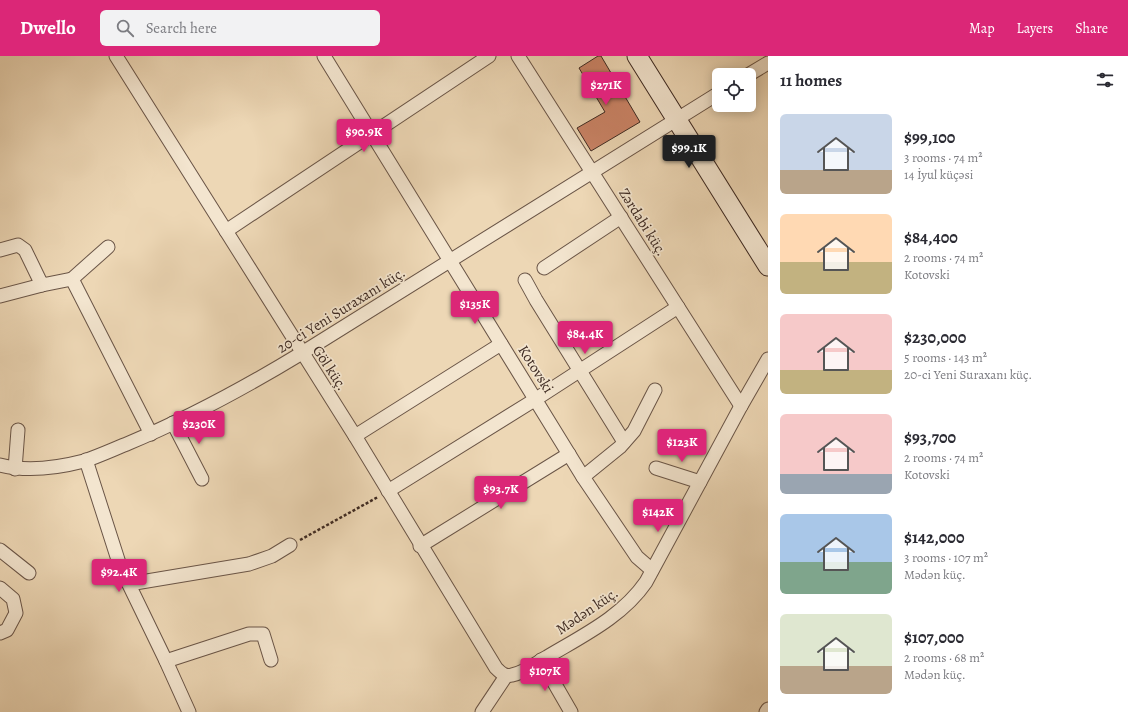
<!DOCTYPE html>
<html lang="en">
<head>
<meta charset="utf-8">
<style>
	body { margin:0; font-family:Alegreya,serif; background:#f2f2f3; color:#2b2b33; height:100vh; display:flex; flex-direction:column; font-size:15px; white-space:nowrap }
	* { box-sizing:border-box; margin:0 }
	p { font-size:13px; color:#7c7c81 }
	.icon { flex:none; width:22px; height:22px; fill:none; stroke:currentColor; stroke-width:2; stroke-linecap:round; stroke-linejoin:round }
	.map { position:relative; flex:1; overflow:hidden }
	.panel { display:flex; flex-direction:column; background:#fff; width:360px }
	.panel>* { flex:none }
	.buttons { position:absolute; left:712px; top:12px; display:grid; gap:8px }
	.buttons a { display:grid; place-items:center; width:44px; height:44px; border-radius:6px; background:#fff; box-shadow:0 2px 10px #0003; font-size:20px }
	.price { position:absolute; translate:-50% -34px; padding:0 9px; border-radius:4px; background:#db2777; color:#fff; font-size:13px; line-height:26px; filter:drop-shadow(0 1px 2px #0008) }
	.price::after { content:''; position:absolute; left:50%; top:24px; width:12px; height:9px; margin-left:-6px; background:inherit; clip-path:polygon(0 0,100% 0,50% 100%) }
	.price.current { background:#222; color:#fff }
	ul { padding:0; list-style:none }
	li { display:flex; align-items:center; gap:12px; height:100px; padding:0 12px }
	li span { display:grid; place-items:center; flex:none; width:112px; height:80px; border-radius:6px; color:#555 }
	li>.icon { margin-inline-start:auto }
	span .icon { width:48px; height:48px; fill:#fffc; stroke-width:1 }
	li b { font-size:17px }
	h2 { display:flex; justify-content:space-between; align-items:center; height:48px; padding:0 12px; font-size:17px }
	header { display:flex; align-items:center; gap:24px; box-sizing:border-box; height:56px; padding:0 20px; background:#db2777; color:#fff }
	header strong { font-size:19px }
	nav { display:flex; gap:22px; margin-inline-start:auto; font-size:14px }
	.search { width:280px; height:36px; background:#f2f2f3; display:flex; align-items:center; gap:10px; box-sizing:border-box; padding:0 14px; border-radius:6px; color:#7c7c81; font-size:15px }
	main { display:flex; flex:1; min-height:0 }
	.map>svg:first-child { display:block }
</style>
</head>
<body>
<header>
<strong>Dwello</strong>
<div class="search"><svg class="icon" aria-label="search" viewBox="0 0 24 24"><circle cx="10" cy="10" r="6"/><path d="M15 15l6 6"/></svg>Search here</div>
<nav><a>Map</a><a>Layers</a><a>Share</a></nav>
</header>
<main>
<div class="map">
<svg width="768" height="656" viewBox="0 0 768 656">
	<rect width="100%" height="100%" fill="#edd7b5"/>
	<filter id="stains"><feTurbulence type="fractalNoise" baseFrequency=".005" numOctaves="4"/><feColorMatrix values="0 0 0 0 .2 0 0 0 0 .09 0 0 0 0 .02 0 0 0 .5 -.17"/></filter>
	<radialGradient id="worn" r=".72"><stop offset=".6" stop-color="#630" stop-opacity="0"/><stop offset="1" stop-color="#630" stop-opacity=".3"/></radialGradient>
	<polygon fill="#cb8467" stroke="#3e2a22" points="598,0 601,0 640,66 591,95 577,72 605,56 579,12"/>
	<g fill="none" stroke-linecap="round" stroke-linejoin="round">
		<defs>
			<g id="street">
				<path d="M116,0L355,380L496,612C501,617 505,621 512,619C524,617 536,607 547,601C582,580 622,561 646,526L741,350L768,303"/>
				<polyline points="324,0 583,421 637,501 652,514"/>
				<polyline points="518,0 741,350"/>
				<polyline points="748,19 768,7"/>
				<polyline points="226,175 489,0"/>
				<polyline points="0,194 18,189 25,194 42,229 72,223 151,378"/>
				<polyline points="544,212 621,161"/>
				<polyline points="72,223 108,191"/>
				<polyline points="525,224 536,244 624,386"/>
				<polyline points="0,240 42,229"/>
				<polyline points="173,367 202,423"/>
				<polyline points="355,380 501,288"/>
				<polyline points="86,404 120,510 166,605 189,656"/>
				<path d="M0,409C27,416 57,412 84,405C99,400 114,393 129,387C189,362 246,331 302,297L719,37"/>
				<polyline points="656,412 700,426"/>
				<polyline points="15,413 18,374"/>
				<polyline points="583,421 620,391 634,375 655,334"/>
				<polyline points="388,435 536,343 678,251"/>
				<polyline points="420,490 569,398"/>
				<polyline points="0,494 29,517"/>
				<polyline points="129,528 249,508 272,500 290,489"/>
				<polyline points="0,532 13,543 16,557 7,574 0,577"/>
				<polyline points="541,604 571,656"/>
				<polyline points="166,605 249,578 263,578 271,604"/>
				<polyline points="482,656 506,620"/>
				<polyline points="766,656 768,653"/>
			</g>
			<polyline id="secondary" points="637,0 768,210"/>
		</defs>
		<use href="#street" stroke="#6a5547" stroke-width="15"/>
		<use href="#secondary" stroke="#3e2a22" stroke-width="21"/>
		<polyline stroke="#3e2a22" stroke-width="2.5" stroke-dasharray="3 2" stroke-linecap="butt" points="300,484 378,441"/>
		<use href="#street" stroke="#f3e5cf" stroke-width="13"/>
		<use href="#secondary" stroke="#f3e5cf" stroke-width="19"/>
	</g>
	<g text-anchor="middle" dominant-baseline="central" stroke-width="3.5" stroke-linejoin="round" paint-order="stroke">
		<g font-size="15" fill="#3e2a22" stroke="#f3e5cf">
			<text transform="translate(643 166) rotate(58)">Zərdabi küç.</text>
			<text transform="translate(341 254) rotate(-32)">20-ci Yeni Suraxanı küç.</text>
			<text transform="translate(330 312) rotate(57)">Göl küç.</text>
			<text transform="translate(536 313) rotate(58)">Kotovski</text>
			<text transform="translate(587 555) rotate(-34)">Mədən küç.</text>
		</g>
	</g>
	<rect width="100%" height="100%" filter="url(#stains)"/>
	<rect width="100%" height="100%" fill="url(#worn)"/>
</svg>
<div class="buttons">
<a><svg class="icon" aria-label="locate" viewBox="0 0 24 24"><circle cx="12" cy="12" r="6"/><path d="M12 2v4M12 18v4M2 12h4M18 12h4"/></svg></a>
</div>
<b class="price" style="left:606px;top:50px">$271K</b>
<b class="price" style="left:364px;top:97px">$90.9K</b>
<b class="price current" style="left:689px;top:113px">$99.1K</b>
<b class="price" style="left:475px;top:269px">$135K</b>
<b class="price" style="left:585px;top:299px">$84.4K</b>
<b class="price" style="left:199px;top:389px">$230K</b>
<b class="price" style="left:682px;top:407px">$123K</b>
<b class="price" style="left:501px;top:454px">$93.7K</b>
<b class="price" style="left:658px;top:477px">$142K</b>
<b class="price" style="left:119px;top:537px">$92.4K</b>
<b class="price" style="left:545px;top:636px">$107K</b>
</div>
<section class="panel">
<h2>11 homes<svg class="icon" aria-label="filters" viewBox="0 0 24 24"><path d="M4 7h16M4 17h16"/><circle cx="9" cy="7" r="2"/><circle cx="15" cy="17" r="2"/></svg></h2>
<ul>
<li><span style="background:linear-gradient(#c9d6e8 70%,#b9a48a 0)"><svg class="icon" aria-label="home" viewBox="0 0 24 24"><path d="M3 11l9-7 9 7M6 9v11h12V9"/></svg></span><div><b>$99,100</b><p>3 rooms · 74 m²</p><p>14 İyul küçəsi</p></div></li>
<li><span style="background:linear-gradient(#ffd9b3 60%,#c2b280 0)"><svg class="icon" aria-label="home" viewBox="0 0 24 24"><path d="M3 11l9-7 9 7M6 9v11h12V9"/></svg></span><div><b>$84,400</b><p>2 rooms · 74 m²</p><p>Kotovski</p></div></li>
<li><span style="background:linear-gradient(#f6c9c9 70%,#c2b280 0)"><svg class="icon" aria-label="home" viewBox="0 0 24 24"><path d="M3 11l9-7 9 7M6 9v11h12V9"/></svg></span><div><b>$230,000</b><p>5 rooms · 143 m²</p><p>20-ci Yeni Suraxanı küç.</p></div></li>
<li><span style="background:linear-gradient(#f6c9c9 75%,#9aa5b1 0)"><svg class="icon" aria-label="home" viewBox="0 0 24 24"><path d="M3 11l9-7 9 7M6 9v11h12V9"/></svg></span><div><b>$93,700</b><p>2 rooms · 74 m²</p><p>Kotovski</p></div></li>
<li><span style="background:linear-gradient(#a9c7e8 60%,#7fa58c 0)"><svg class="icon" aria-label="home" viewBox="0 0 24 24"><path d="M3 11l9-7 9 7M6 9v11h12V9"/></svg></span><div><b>$142,000</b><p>3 rooms · 107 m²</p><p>Mədən küç.</p></div></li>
<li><span style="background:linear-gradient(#dfe7d0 65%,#b9a48a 0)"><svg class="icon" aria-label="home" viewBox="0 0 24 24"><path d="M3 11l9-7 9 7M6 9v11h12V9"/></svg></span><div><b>$107,000</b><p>2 rooms · 68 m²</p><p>Mədən küç.</p></div></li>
</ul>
</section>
</main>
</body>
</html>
